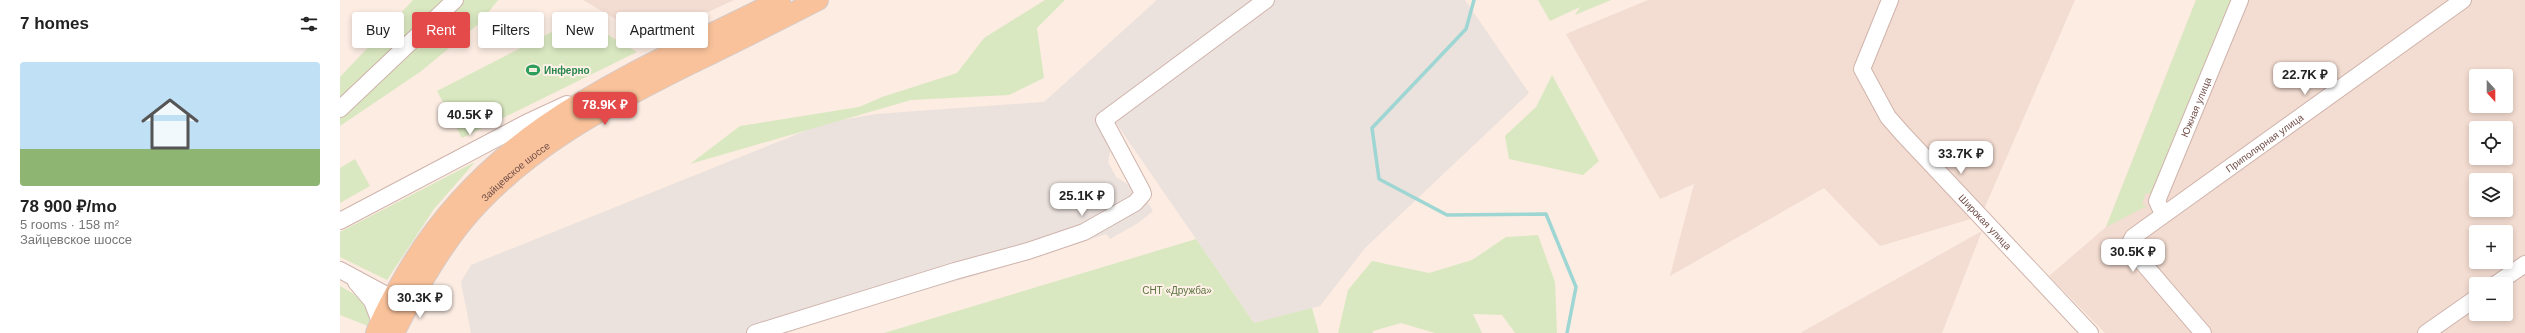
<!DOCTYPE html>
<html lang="en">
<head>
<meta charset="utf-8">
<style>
	body { margin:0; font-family:Helvetica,sans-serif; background:#f6f6f6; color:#222; height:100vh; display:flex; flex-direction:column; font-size:15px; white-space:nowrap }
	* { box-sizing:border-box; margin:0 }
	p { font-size:13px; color:#767676 }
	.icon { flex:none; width:22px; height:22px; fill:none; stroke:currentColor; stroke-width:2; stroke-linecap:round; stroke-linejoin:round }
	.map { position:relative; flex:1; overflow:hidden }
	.sheet { display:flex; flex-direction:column; background:#fff; width:340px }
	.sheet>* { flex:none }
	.banner { position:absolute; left:12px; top:12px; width:380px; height:36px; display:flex; gap:8px }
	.needle { width:26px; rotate:159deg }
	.fabs { position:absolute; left:2129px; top:69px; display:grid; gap:8px }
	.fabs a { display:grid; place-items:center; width:44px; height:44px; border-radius:4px; background:#fff; box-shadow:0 2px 6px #0003; font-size:20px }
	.price { position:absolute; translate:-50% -34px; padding:0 9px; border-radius:8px; background:#fff; color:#222; font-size:13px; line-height:26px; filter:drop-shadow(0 1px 2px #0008) }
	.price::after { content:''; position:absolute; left:50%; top:24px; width:12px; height:9px; margin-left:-6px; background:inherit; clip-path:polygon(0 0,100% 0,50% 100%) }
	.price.active { background:#e34a49; color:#fff }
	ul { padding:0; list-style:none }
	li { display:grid; align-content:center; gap:8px; height:212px; padding:0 20px }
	li span { display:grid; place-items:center; height:124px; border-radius:4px; color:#555 }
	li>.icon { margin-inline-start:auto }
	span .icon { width:72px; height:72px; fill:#fffc; stroke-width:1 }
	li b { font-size:17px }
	h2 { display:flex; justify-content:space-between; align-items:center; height:48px; padding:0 20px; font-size:17px }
	.tag { padding:0 14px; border-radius:4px; background:#fff; box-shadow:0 2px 6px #0003; font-size:14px; line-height:36px }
	.tag.active { background:#e34a49; color:#fff }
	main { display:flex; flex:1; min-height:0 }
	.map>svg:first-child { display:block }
</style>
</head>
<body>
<main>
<section class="sheet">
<h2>7 homes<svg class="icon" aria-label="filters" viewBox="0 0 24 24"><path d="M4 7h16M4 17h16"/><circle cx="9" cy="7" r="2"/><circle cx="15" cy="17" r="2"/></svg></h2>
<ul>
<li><span style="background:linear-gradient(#bfe0f5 70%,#8fb573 0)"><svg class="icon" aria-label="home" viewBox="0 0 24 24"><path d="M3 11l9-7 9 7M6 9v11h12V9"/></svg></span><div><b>78 900 ₽/mo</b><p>5 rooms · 158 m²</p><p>Зайцевское шоссе</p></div></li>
</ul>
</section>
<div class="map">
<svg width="2185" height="333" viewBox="0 0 2185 333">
	<rect width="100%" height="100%" fill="#fcece2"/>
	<g fill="#f3dcd1" fill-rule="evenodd">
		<polygon points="243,0 394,0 310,39"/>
		<polygon points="1308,0 1735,0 1641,216 1540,246 1484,188 1330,276 1354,184 1320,199 1226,34"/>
		<path d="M1856,0H2185V333H1765L1709,276L1766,227ZM2136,76H2166V106H2136ZM2136,128H2166V158H2136ZM2136,180H2166V210H2136ZM2136,232H2166V262H2136ZM2136,284H2166V314H2136Z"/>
		<polygon points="1642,231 1602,333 1462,333 1462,332"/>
	</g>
	<polygon fill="#ebe1dd" points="817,0 1125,0 1189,93 1025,248 980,306 914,323 776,123 768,162 776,177 803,194 813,211 798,223 770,239 766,234 695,258 437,333 131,333 121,282 131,265 485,123 536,114 704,102"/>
	<g fill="#dae8c1">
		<polygon points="73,0 105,0 0,104 0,77"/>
		<polygon points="122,0 158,0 141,22 80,72 0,126 0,114"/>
		<polygon points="705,0 725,0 697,28 704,78 669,95 571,100 350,164 400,126 519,107 542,97 617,73 644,38"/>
		<polygon points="1198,0 1271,0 1235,15 1240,7 1210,21"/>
		<polygon points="1856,0 1891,0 1811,194 1806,193 1802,204 1807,206 1766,227"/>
		<polygon points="239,18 297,52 122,138 97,91"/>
		<polygon points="1212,75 1259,161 1243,175 1169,159 1165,136 1196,107"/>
		<polygon points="15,159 30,186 0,203 0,168"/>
		<polygon points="135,162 94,209 47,280 0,257 0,232"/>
		<polygon points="1198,235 1215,282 1217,333 1175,333 1162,315 1133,314 1142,333 1095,333 1061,323 1033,331 1033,333 998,333 1008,290 1032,261 1089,273 1132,260 1166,237"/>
		<polygon points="856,239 914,323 972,308 979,333 544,333"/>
		<path d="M0,286C14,294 38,306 28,326L0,315Z"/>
	</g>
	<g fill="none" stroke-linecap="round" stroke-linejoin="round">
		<polyline stroke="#9ed6d3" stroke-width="3.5" points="1134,0 1126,29 1032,128 1039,179 1107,215 1206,214 1236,287 1227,333"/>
		<defs>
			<g id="minor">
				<path id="s1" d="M1550,0L1522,69L1548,117L1562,133L1750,333"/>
				<polyline points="0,109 115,0"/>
				<path id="s2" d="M1823,214L1817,201L1900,0"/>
				<polyline points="0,221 186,123 227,104"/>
				<polyline points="0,270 52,298 64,298"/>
				<polyline points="16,282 32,301 40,322"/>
				<polyline points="2156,284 2185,264"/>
				<polyline points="415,333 615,271 688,251 744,232 795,203 803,194 802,191 764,120 926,0"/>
				<path id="s3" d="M1863,333L1791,249L1790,243L1793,237L2123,0"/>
				<polyline points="2086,333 2136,298"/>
			</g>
			<g id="major">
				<path d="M36,333C44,312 55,293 66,274C152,125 295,73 440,0"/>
				<path id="s4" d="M54,333C73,296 94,258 120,225C181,150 264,107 348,65C392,44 435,22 478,0"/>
			</g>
		</defs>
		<use href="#minor" stroke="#cfb4ac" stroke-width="18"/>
		<use href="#major" stroke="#d5cac8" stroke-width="22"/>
		<use href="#minor" stroke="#fff" stroke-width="16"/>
		<use href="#major" stroke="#f9c29b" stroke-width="20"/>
	</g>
	<defs>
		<symbol id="stadium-bare" viewBox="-9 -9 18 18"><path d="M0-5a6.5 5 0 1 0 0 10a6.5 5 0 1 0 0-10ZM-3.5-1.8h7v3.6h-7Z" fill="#2e9e5b" stroke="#fff1e8" stroke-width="2.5" paint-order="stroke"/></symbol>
	</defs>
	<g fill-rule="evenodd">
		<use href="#stadium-bare" x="183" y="60" width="20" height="20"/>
	</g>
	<g text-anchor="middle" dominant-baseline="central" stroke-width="4" stroke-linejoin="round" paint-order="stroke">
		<g font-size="10" font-weight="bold" fill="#27864d" stroke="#fff1e8" text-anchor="start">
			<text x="204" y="70">Инферно</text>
		</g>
		<g font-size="10" fill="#724f49" stroke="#fff1e8">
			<text stroke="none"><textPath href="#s2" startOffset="116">Южная улица</textPath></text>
			<text stroke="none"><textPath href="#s3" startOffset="285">Приполярная улица</textPath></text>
			<text stroke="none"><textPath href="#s4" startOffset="204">Зайцевское шоссе</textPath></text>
			<text stroke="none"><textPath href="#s1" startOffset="272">Широкая улица</textPath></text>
		</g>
		<g font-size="10" fill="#59733f" stroke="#fff1e8">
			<text x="837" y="290">СНТ «Дружба»</text>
		</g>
	</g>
</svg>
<div class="fabs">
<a><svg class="needle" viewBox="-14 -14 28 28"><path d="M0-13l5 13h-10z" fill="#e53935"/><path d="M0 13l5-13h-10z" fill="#767676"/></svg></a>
<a><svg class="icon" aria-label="locate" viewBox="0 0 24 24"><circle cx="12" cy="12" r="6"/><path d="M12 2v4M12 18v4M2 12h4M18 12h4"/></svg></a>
<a><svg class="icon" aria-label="layers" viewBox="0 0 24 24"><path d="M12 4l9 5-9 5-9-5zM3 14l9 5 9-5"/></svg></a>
<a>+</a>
<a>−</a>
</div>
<b class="price" style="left:1965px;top:96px">22.7K ₽</b>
<b class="price active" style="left:265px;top:126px">78.9K ₽</b>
<b class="price" style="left:130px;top:136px">40.5K ₽</b>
<b class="price" style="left:1621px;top:175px">33.7K ₽</b>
<b class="price" style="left:742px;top:217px">25.1K ₽</b>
<b class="price" style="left:1793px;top:273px">30.5K ₽</b>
<b class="price" style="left:80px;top:319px">30.3K ₽</b>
<div class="banner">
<a class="tag">Buy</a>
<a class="tag active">Rent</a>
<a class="tag">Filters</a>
<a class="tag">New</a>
<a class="tag">Apartment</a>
</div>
</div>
</main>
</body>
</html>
